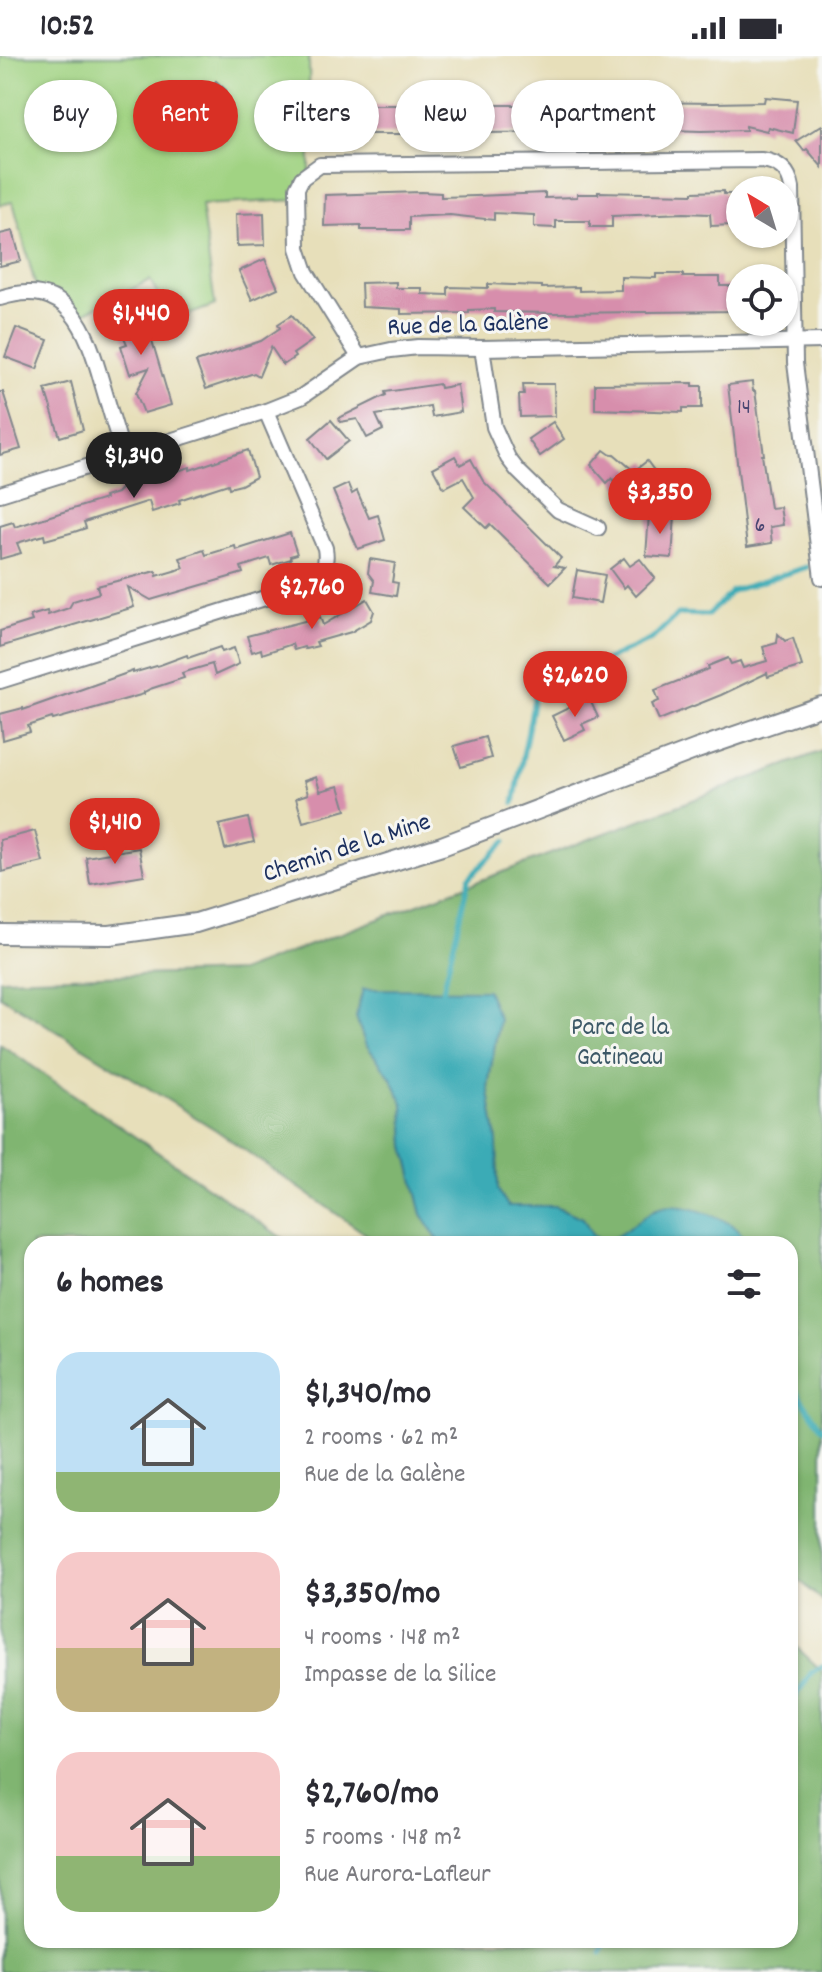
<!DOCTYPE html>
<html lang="en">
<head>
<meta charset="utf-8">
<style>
	body { margin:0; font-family:Dekko,sans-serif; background:#f7f7f7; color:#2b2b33; height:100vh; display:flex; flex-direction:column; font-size:30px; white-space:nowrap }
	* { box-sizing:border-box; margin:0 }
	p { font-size:26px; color:#7c7c81 }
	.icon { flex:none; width:44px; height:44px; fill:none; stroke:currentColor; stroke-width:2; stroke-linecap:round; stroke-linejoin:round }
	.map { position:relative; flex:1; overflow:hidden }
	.drawer { position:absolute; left:24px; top:1180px; width:774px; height:712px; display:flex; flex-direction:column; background:#fff; border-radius:24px; box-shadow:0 2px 6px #0004 }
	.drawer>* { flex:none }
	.banner { position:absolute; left:24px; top:24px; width:774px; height:72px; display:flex; gap:16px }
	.needle { width:52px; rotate:322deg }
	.tools { position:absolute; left:726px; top:120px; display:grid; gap:16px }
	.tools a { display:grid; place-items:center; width:72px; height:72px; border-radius:50%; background:#fff; box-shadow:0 2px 6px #0004; font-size:40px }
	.price { position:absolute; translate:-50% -68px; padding:0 18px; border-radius:28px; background:#d93025; color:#fff; font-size:26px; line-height:52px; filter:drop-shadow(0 2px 4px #0008) }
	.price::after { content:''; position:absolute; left:50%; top:48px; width:24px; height:18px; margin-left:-12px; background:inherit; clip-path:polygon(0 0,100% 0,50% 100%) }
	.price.active { background:#222; color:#fff }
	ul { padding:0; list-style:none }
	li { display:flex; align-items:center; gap:24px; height:200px; padding:0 32px }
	li span { display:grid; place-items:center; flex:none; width:224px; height:160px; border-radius:24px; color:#555 }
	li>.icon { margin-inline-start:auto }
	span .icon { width:96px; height:96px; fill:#fffc; stroke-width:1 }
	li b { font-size:34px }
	h2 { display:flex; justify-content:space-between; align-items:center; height:96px; padding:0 32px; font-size:34px }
	.pill { padding:0 28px; border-radius:36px; background:#fff; box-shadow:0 2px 6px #0004; font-size:28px; line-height:72px }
	.pill.active { background:#d93025; color:#fff }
	.status { display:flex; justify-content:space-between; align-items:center; height:56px; padding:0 40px; background:#fff; direction:ltr }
	.status svg { height:22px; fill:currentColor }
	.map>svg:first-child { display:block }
</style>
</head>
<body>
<div class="status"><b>10:52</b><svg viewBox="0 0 49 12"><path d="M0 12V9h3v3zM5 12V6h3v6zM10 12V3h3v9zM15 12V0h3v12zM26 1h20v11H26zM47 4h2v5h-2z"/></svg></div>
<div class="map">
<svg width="822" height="1916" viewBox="0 0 822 1916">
	<rect width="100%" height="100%" fill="#f6f6f2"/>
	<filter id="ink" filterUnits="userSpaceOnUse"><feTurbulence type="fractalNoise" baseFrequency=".0125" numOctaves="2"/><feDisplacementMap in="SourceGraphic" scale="16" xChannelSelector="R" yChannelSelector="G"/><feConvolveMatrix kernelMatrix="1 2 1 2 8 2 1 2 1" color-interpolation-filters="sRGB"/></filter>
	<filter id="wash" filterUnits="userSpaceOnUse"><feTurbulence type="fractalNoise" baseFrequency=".006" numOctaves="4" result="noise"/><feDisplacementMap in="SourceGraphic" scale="32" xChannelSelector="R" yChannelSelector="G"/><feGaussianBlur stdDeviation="1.8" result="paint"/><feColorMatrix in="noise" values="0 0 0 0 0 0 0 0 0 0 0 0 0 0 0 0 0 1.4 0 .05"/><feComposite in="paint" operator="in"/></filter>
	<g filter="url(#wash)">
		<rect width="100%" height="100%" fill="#e7dfba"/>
		<polygon fill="#a1d383" stroke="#5e8170" stroke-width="2" points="0,0 309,0 310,114 296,144 201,149 215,249 172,265 150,224 76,261 38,239 13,146 0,149"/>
		<g fill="#80b571" stroke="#4e7268" stroke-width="2">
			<path d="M822,695V1545L790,1515V1291L796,1281L790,1271V1188H749C721,1156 695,1157 655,1153L625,1178L605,1186L592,1179L583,1162L555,1150H508L498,1134L497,1085L488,1030L499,963L363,933L356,961L365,987L392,1023L403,1048L405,1090L422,1158L440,1188H380L216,1074L0,940V923L239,916Z"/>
			<polygon points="0,988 291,1188 32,1188 32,1884 790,1884 790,1585 822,1615 822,1916 0,1916"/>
		</g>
		<path fill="#3aabb6" stroke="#2a6d8a" stroke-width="2" d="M363,933L487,934L499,963L488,1030L497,1085L498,1134L508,1150H554L583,1162L592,1179L605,1186C627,1177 634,1166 653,1155C673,1142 720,1159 737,1173C741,1177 745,1183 749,1188H440L422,1158L405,1090L403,1048L392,1023L365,987L356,961Z"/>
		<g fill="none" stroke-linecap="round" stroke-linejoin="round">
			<g stroke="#3aabb6" stroke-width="5">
				<polyline points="514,747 535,637 652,583 678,558 708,559 732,535 807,511"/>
				<polyline points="443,934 469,822 506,785"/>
				<polyline points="790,1326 822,1373"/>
				<polyline points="792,1646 811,1617 822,1610"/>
				<polyline points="601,1897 606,1884"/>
			</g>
		</g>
		<g id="blocks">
			<g fill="#d78eac">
				<polygon points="216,25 226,34 214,47 205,37"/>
				<polygon points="765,41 797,44 793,77 768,71 767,75 746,70 746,74 701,75 669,74 421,78 317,78 316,49 537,49 537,47 642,46 714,47 764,46"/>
				<polygon points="822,69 822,111 807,93 804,95 796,85"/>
				<polygon points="724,135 724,138 740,138 740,154 732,153 732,169 711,170 710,158 684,157 612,160 612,171 590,171 590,165 556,165 556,172 534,171 534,159 494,157 494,164 450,159 409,161 409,174 361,174 361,169 324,170 325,139 421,136 441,137 441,141 476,140 545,137 545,142 577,141 577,138 598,138 598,136 693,138 693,136"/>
				<polygon points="264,157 265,189 237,190 236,158"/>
				<polygon points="13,175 21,205 0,210 0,178"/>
				<polygon points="265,203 278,232 252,244 239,215"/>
				<polygon points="656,218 683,218 683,221 720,221 720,230 740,230 740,255 553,257 494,256 494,253 469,254 469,257 401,258 401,253 362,251 361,227 396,226 396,232 422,232 422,238 448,239 448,231 488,232 488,228 542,230 542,232 579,231 579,235 621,234 621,221 656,222"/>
				<polygon points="132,239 139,254 133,257 146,283 151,281 171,349 144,357 136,337 149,312 130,318 121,290 127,288 110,250"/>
				<polygon points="292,259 313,284 293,298 295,301 283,309 271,291 259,320 254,317 206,333 196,306 261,285 280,272 278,268"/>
				<polygon points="16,272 48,284 37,313 5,301"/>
				<polygon points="71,326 83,374 60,381 45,333"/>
				<polygon points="752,326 753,335 755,335 764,399 762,399 770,452 780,451 783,469 770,471 772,487 747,491 728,329"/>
				<polygon points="693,327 693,330 702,330 702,352 683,352 683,356 595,353 595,328"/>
				<polygon points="439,328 440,332 457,329 461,356 432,361 430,350 376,359 383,374 367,382 357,363 340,366 339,362 386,339 385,336"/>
				<polygon points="523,328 554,328 555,360 520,361 519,339 524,339"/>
				<polygon points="0,336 3,336 21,393 0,399"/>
				<polygon points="331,364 349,385 326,403 310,382"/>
				<polygon points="553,366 564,383 540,400 528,383"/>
				<polygon points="248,394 256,421 241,429 229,432 228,428 179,444 180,447 152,456 149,445 84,466 86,472 74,476 45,484 44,479 17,487 21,497 0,503 0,470 13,466 15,471 79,451 105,443 104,441 117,437 121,433 190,411 190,414"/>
				<polygon points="604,394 611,399 614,398 634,415 647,405 661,424 651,432 653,434 646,439 648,441 634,452 612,422 607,427 591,409"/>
				<polygon points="455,400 460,409 471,403 483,425 561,502 554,510 565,512 550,527 490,468 486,472 464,451 474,441 463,422 444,432 433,412"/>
				<polygon points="348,428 352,438 357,435 369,462 378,459 385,484 358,493 333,435"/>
				<polygon points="649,458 675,460 672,502 646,500"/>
				<polygon points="290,477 297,498 290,500 291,503 271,509 269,502 241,511 243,517 151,544 128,531 134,551 0,591 0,575 32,565 30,560 47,555 48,559 69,552 73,545 99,537 97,530 156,515 157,520 184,512 180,502 204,494 206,499 235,490 236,494"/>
				<polygon points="624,502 630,510 640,503 655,522 636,540 627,529 624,532 610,513"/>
				<polygon points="370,503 395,507 392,526 398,527 396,540 372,536 374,525 368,517"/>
				<polygon points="577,514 605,519 600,547 572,542"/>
				<polygon points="367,543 374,555 371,564 351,576 316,586 318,590 305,593 304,591 294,594 292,588 262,598 261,593 252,596 247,580 320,561 323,569"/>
				<polygon points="778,578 785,585 793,582 802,610 768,621 767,617 721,639 659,664 652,648 659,645 655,634 709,613 708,610 728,602 731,608 740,605 743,612 767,605 763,591 777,587"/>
				<polygon points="220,591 222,596 234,592 239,608 215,619 212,608 182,617 184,622 150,633 144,636 144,638 53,664 52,662 28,670 30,676 3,684 0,658 23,652 23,654 133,615 133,617 160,609 187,599 188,602"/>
				<polygon points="589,642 598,661 582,668 585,674 564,684 552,660"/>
				<polygon points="485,681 491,702 461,711 454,690"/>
				<polygon points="316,721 320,735 339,730 346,754 303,766 296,742 308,738 304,725"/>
				<polygon points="248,762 254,786 225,793 219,769"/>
				<polygon points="35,775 43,806 2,816 0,784"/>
				<polygon points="139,792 144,819 90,828 86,801"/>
			</g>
		</g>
	</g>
	<g filter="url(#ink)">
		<use href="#blocks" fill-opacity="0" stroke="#81878c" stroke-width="2"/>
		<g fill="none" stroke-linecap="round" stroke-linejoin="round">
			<defs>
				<g id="minor">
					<path d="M0,242C69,220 87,274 102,327C109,351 116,375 123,398"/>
					<polyline points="482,292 494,371 508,402 518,415 558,454 598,472"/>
					<path d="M359,301L306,216L298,192L297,132L302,122L320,109L761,104C779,106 789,114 792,132L795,307L822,522"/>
					<polyline points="0,438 266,355 301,341 359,301 391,294 418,291 482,292 822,285"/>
					<path d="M0,625L297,532C317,524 329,515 325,492L266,355"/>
				</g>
				<polyline id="tertiary" points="0,878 110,879 196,867 442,790 697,693 822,650"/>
			</defs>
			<use href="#minor" stroke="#81878c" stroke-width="18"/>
			<use href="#tertiary" stroke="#81878c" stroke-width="22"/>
			<use href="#minor" stroke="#fff" stroke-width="14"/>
			<use href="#tertiary" stroke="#fff" stroke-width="18"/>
		</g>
	</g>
	<g text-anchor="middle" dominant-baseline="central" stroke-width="6" stroke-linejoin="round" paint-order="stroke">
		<g font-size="22" fill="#4a4772">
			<text x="744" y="352">14</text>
			<text x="760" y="470">6</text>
		</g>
		<g font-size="26" fill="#1b2f5e" stroke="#f6f6f2">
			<text transform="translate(468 270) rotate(-2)">Rue de la Galène</text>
			<text transform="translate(347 793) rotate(-18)">Chemin de la Mine</text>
		</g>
		<g font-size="26" fill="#3c5867" stroke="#f6f6f2">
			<text x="620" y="972">Parc de la<tspan x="620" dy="30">Gatineau</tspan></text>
		</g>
	</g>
</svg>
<div class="tools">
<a><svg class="needle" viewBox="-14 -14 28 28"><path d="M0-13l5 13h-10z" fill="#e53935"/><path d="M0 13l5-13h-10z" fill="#7c7c81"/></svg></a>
<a><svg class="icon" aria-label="locate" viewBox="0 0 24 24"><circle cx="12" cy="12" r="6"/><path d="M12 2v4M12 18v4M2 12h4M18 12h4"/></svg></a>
</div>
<b class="price" style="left:141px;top:301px">$1,440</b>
<b class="price active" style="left:134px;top:444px">$1,340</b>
<b class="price" style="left:660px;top:480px">$3,350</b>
<b class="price" style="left:312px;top:575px">$2,760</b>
<b class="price" style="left:575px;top:663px">$2,620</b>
<b class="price" style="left:115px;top:810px">$1,410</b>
<div class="banner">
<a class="pill">Buy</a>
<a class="pill active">Rent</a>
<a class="pill">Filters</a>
<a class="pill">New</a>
<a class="pill">Apartment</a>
</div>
<section class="drawer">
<h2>6 homes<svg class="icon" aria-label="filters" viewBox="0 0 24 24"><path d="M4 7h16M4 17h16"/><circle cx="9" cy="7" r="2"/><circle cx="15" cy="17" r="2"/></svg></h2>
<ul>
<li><span style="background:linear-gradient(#bfe0f5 75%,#8fb573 0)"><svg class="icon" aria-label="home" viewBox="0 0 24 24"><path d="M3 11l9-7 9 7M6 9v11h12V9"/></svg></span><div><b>$1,340/mo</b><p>2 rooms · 62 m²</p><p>Rue de la Galène</p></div></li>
<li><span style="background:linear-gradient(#f6c9c9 60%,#c2b280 0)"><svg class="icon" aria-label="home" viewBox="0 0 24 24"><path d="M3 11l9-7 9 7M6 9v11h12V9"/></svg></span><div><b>$3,350/mo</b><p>4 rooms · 148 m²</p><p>Impasse de la Silice</p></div></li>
<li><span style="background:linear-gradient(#f6c9c9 65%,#8fb573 0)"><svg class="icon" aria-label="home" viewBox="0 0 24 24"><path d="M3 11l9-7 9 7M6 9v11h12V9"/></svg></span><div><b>$2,760/mo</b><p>5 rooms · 148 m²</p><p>Rue Aurora-Lafleur</p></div></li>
</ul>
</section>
</div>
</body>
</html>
